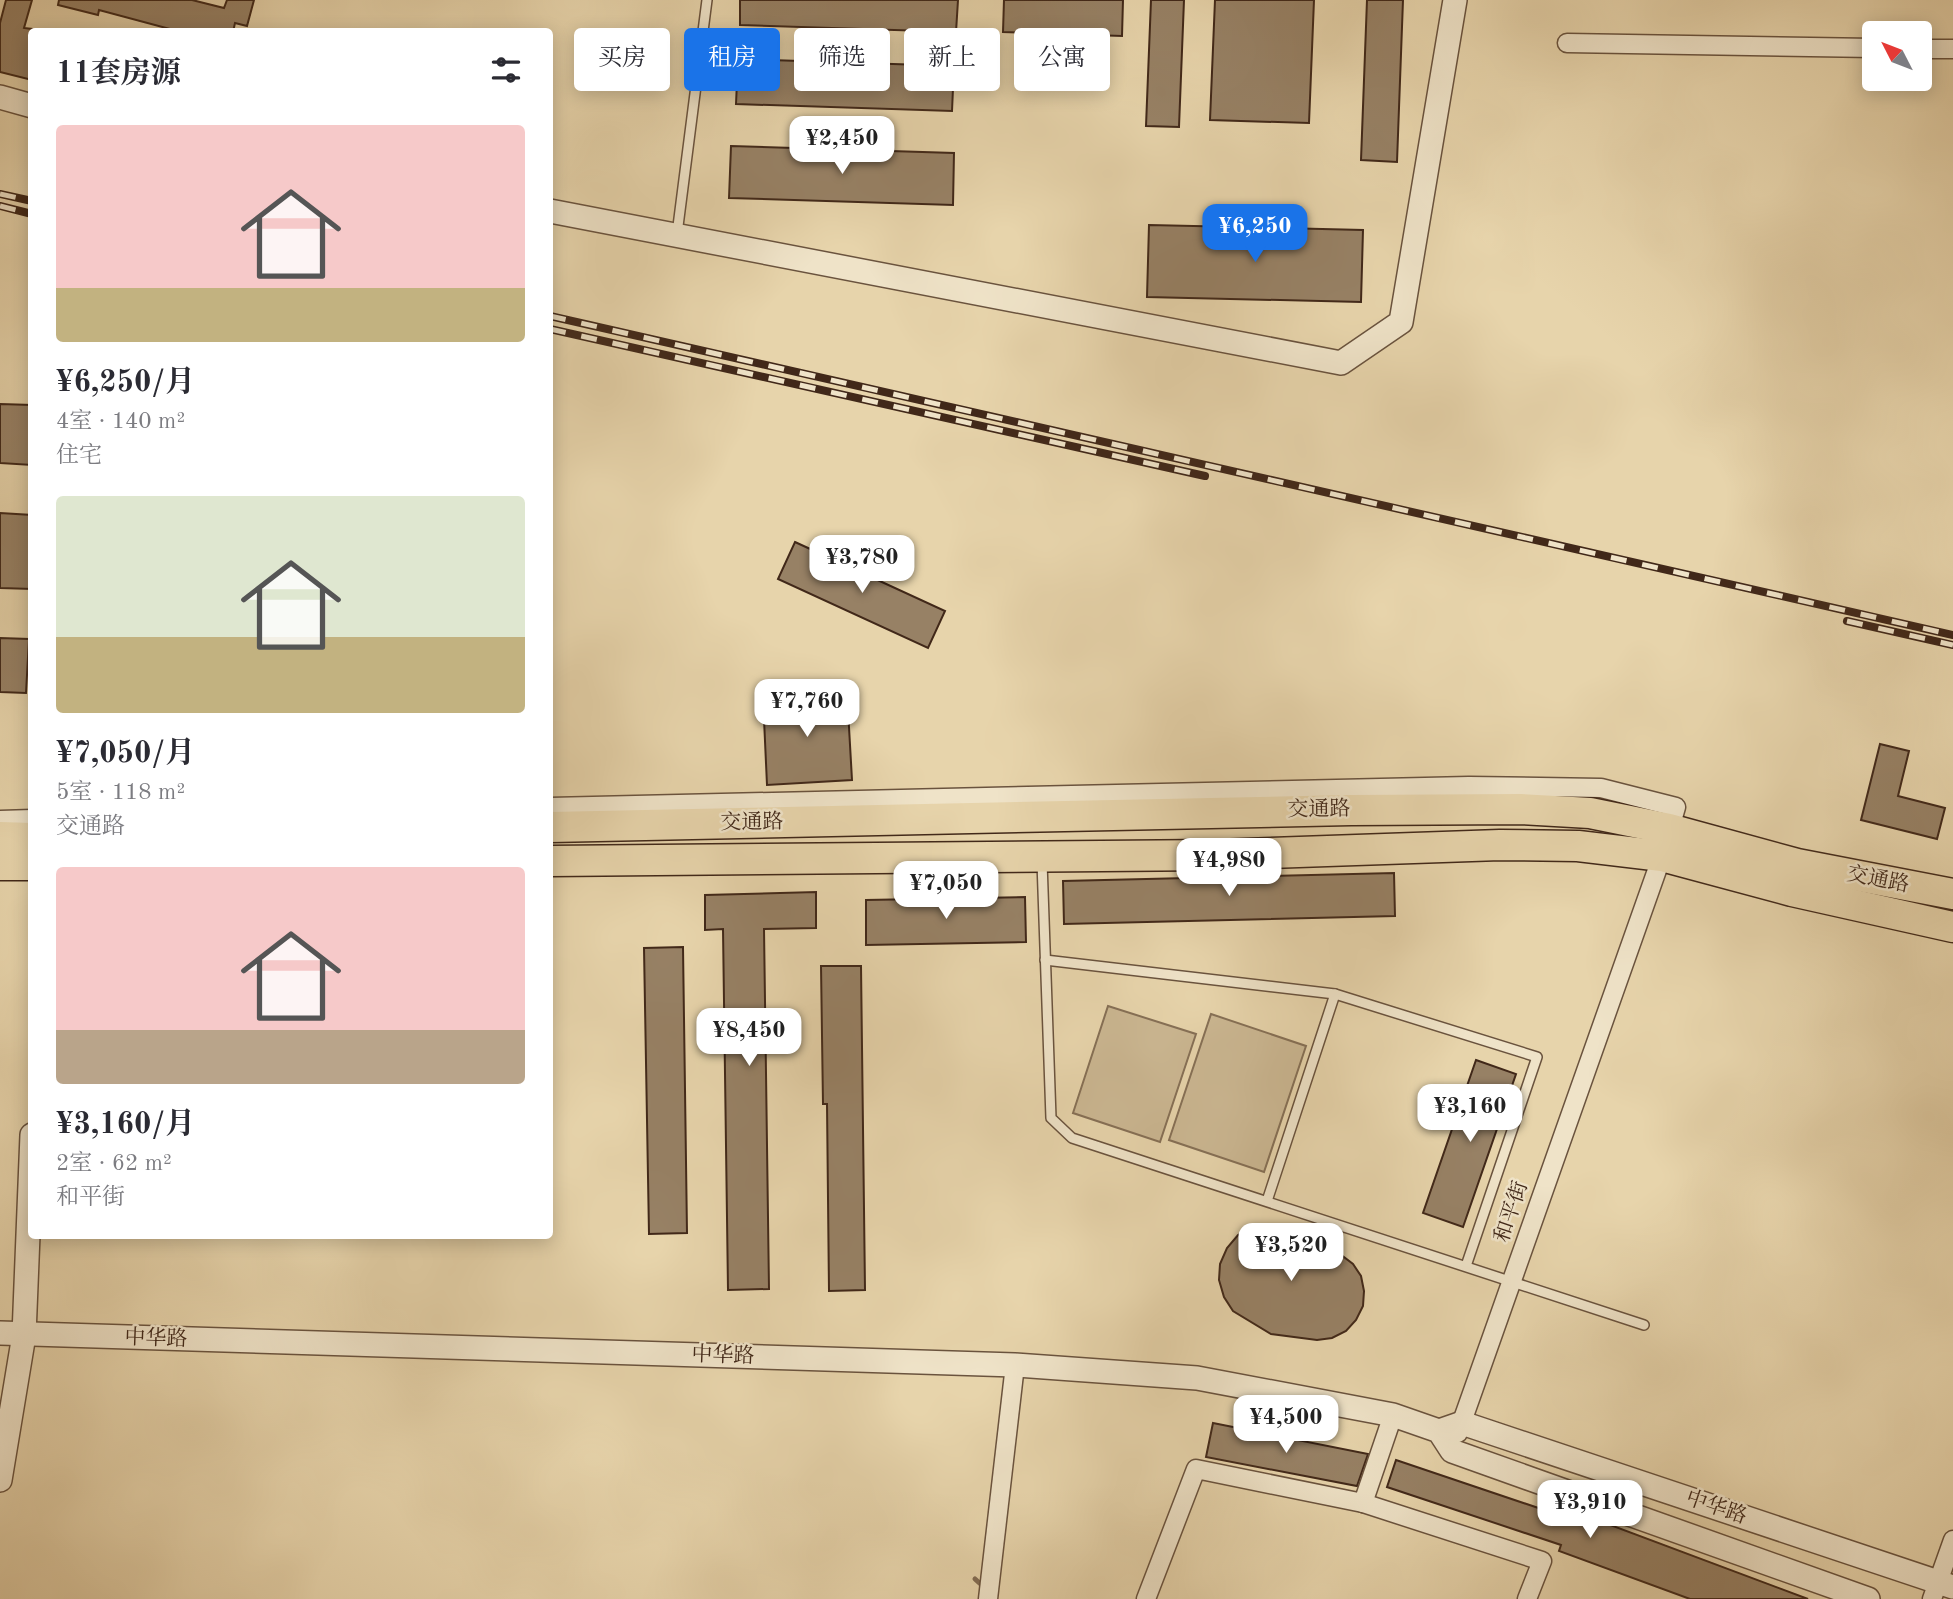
<!DOCTYPE html>
<html lang="zh">
<head>
<meta charset="utf-8">
<style>
	body { margin:0; font-family:"Old Standard TT","Noto Serif SC",serif; background:#f2f2f3; color:#2b2b33; height:100vh; display:flex; flex-direction:column; font-size:26px; white-space:nowrap }
	* { box-sizing:border-box; margin:0 }
	p { font-size:23px; color:#7c7c81 }
	.icon { flex:none; width:38px; height:38px; fill:none; stroke:currentColor; stroke-width:2; stroke-linecap:round; stroke-linejoin:round }
	.map { position:relative; flex:1; overflow:hidden }
	.drawer { position:absolute; left:28px; top:28px; width:525px; height:1211px; display:flex; flex-direction:column; background:#fff; border-radius:7px; box-shadow:0 4px 18px #0003 }
	.drawer>* { flex:none }
	.top-card { position:absolute; left:574px; top:28px; width:665px; height:63px; display:flex; gap:14px }
	.needle { width:46px; rotate:312deg }
	.buttons { position:absolute; left:1862px; top:21px; display:grid; gap:14px }
	.buttons a { display:grid; place-items:center; width:70px; height:70px; border-radius:7px; background:#fff; box-shadow:0 4px 18px #0003; font-size:35px }
	.price { position:absolute; translate:-50% -60px; padding:0 16px; border-radius:14px; background:#fff; color:#222; font-size:23px; line-height:46px; filter:drop-shadow(0 2px 4px #0008) }
	.price::after { content:''; position:absolute; left:50%; top:42px; width:21px; height:16px; margin-left:-10px; background:inherit; clip-path:polygon(0 0,100% 0,50% 100%) }
	.price.selected { background:#1a73e8; color:#fff }
	ul { padding:0; list-style:none }
	li { display:grid; align-content:center; gap:14px; height:371px; padding:0 28px }
	li span { display:grid; place-items:center; height:217px; border-radius:7px; color:#555 }
	li>.icon { margin-inline-start:auto }
	span .icon { width:126px; height:126px; fill:#fffc; stroke-width:1 }
	li b { font-size:30px }
	h2 { display:flex; justify-content:space-between; align-items:center; height:84px; padding:0 28px; font-size:30px }
	.pill { padding:0 24px; border-radius:7px; background:#fff; box-shadow:0 4px 18px #0003; font-size:24px; line-height:63px }
	.pill.selected { background:#1a73e8; color:#fff }
	.map>svg:first-child { display:block }
</style>
</head>
<body>
<div class="map">
<svg width="1953" height="1599" viewBox="0 0 1953 1599">
	<rect width="100%" height="100%" fill="#e7d4ab"/>
	<filter id="stains"><feTurbulence type="fractalNoise" baseFrequency=".00286" numOctaves="4"/><feColorMatrix values="0 0 0 0 .2 0 0 0 0 .09 0 0 0 0 .02 0 0 0 .5 -.17"/></filter>
	<radialGradient id="worn" r=".72"><stop offset=".6" stop-color="#630" stop-opacity="0"/><stop offset="1" stop-color="#630" stop-opacity=".3"/></radialGradient>
	<g fill="#cbb792" stroke="#867056" stroke-width="2">
		<polygon points="1108,1006 1196,1034 1160,1142 1073,1113"/>
		<polygon points="1211,1014 1306,1046 1264,1172 1169,1140"/>
	</g>
	<g fill="none" stroke-linecap="round" stroke-linejoin="round">
		<polyline stroke="#836c53" stroke-width="5" points="975,1579 985,1588"/>
	</g>
	<g fill="#978165" stroke="#412819" stroke-width="2">
		<polygon points="6,0 32,0 24,28 32,29 32,80 0,72 0,23"/>
		<polygon points="59,0 192,0 224,8 227,0 254,0 247,26 235,23 233,32 181,32 99,10 98,15 58,5"/>
		<polygon points="740,0 958,0 956,32 740,25"/>
		<polygon points="1004,0 1123,0 1122,36 1003,32"/>
		<polygon points="1151,0 1184,0 1179,127 1146,126"/>
		<polygon points="1215,0 1314,0 1309,123 1210,120"/>
		<polygon points="1367,0 1403,0 1397,162 1361,160"/>
		<polygon points="738,59 954,66 952,111 736,104"/>
		<polygon points="731,146 954,153 953,205 729,198"/>
		<polygon points="1149,225 1363,230 1361,302 1147,297"/>
		<polygon points="0,404 32,405 32,465 0,463"/>
		<polygon points="0,513 32,515 32,589 0,588"/>
		<polygon points="795,542 945,611 928,648 778,579"/>
		<polygon points="0,638 29,639 26,693 0,692"/>
		<polygon points="847,692 852,780 767,785 763,697"/>
		<polygon points="1880,744 1909,751 1898,796 1945,808 1937,839 1861,820"/>
		<polygon points="1394,873 1395,916 1064,924 1063,881"/>
		<polygon points="816,892 816,928 764,929 769,1289 728,1290 723,929 705,930 705,895"/>
		<polygon points="1025,897 1026,942 866,945 866,900"/>
		<polygon points="683,947 687,1233 649,1234 644,948"/>
		<polygon points="821,966 861,966 865,1290 829,1291 827,1104 823,1104"/>
		<polygon points="1476,1060 1516,1074 1463,1227 1423,1213"/>
		<polygon points="1270,1225 1311,1232 1353,1264 1361,1276 1364,1291 1363,1306 1356,1320 1346,1331 1332,1338 1317,1340 1271,1334 1233,1311 1224,1297 1219,1280 1220,1264 1227,1248 1238,1235 1253,1227"/>
		<polygon points="1213,1423 1368,1454 1357,1486 1206,1457"/>
		<polygon points="1396,1460 1571,1519 1573,1511 1808,1599 1690,1599 1559,1551 1561,1545 1387,1487"/>
	</g>
	<g fill="none" stroke-linecap="round" stroke-linejoin="round">
		<defs>
			<g id="service">
				<polyline points="677,234 707,0"/>
				<polyline points="1042,862 1051,1118 1072,1138 1644,1325"/>
				<polyline points="1045,960 1335,994 1537,1057 1466,1266"/>
				<polyline points="1267,1201 1335,994"/>
			</g>
			<g id="minor">
				<polyline points="1567,43 1874,48"/>
				<polyline points="1920,49 1953,49"/>
				<polyline points="550,807 1469,786 1601,788 1676,807 1662,856 1458,1433"/>
				<polyline points="0,820 32,819"/>
				<polyline points="1363,1503 1393,1415"/>
				<polyline points="988,1599 1015,1365"/>
				<polyline points="1146,1599 1196,1469 1363,1503 1542,1561 1527,1599"/>
				<polyline points="1932,1599 1953,1540"/>
			</g>
			<g id="tertiary">
				<polyline points="0,97 32,106"/>
				<polyline points="550,211 1341,363 1401,322 1455,0"/>
				<polyline points="0,1333 1015,1365 1197,1378 1393,1415 1439,1431 1452,1451 1868,1599"/>
				<polyline points="1439,1431 1462,1423 1953,1587"/>
				<polyline points="0,1480 24,1335 32,1135"/>
			</g>
			<g id="primary">
				<polyline points="550,827 1351,810 1520,809 1590,813 1669,829 1797,864 1953,894"/>
				<polyline points="0,837 32,838"/>
				<polyline points="550,861 1216,855 1500,845 1578,846 1662,856 1792,891 1953,927"/>
				<polyline points="0,865 32,865"/>
			</g>
		</defs>
		<use href="#service" stroke="#6a533e" stroke-width="12"/>
		<use href="#minor" stroke="#6a533e" stroke-width="21"/>
		<use href="#tertiary" stroke="#6a533e" stroke-width="26"/>
		<use href="#primary" stroke="#412819" stroke-width="33"/>
		<use href="#service" stroke="#efe3c8" stroke-width="9"/>
		<use href="#minor" stroke="#efe3c8" stroke-width="18"/>
		<use href="#tertiary" stroke="#efe3c8" stroke-width="23"/>
		<use href="#primary" stroke="#e7d4ab" stroke-width="30"/>
		<defs>
			<g id="rail">
				<polyline points="0,194 32,201"/>
				<polyline points="0,206 32,214"/>
				<polyline points="550,316 1953,635"/>
				<polyline points="550,329 1205,476"/>
				<polyline points="1847,621 1953,645"/>
			</g>
		</defs>
		<use href="#rail" stroke="#412819" stroke-width="8"/>
		<use href="#rail" stroke="#efe3c8" stroke-width="5" stroke-dasharray="16" stroke-linecap="butt"/>
	</g>
	<g text-anchor="middle" dominant-baseline="central" stroke-width="5" stroke-linejoin="round" paint-order="stroke">
		<g font-size="21" fill="#412819" stroke="#efe3c8">
			<text transform="translate(1319 810) rotate(-1)">交通路</text>
			<text transform="translate(752 823) rotate(-1)">交通路</text>
			<text transform="translate(1878 880) rotate(11)">交通路</text>
			<text transform="translate(1512 1212) rotate(-71)">和平街</text>
			<text transform="translate(156 1339) rotate(2)">中华路</text>
			<text transform="translate(723 1356) rotate(2)">中华路</text>
			<text transform="translate(1716 1508) rotate(19)">中华路</text>
		</g>
	</g>
	<rect width="100%" height="100%" filter="url(#stains)"/>
	<rect width="100%" height="100%" fill="url(#worn)"/>
</svg>
<div class="buttons">
<a><svg class="needle" viewBox="-14 -14 28 28"><path d="M0-13l5 13h-10z" fill="#e53935"/><path d="M0 13l5-13h-10z" fill="#7c7c81"/></svg></a>
</div>
<b class="price" style="left:842px;top:176px">¥2,450</b>
<b class="price selected" style="left:1255px;top:264px">¥6,250</b>
<b class="price" style="left:862px;top:595px">¥3,780</b>
<b class="price" style="left:807px;top:739px">¥7,760</b>
<b class="price" style="left:1229px;top:898px">¥4,980</b>
<b class="price" style="left:946px;top:921px">¥7,050</b>
<b class="price" style="left:749px;top:1068px">¥8,450</b>
<b class="price" style="left:1470px;top:1144px">¥3,160</b>
<b class="price" style="left:1291px;top:1283px">¥3,520</b>
<b class="price" style="left:1286px;top:1455px">¥4,500</b>
<b class="price" style="left:1590px;top:1540px">¥3,910</b>
<div class="top-card">
<a class="pill">买房</a>
<a class="pill selected">租房</a>
<a class="pill">筛选</a>
<a class="pill">新上</a>
<a class="pill">公寓</a>
</div>
<section class="drawer">
<h2>11套房源<svg class="icon" aria-label="filters" viewBox="0 0 24 24"><path d="M4 7h16M4 17h16"/><circle cx="9" cy="7" r="2"/><circle cx="15" cy="17" r="2"/></svg></h2>
<ul>
<li><span style="background:linear-gradient(#f6c9c9 75%,#c2b280 0)"><svg class="icon" aria-label="home" viewBox="0 0 24 24"><path d="M3 11l9-7 9 7M6 9v11h12V9"/></svg></span><div><b>¥6,250/月</b><p>4室 · 140 m²</p><p>住宅</p></div></li>
<li><span style="background:linear-gradient(#dfe7d0 65%,#c2b280 0)"><svg class="icon" aria-label="home" viewBox="0 0 24 24"><path d="M3 11l9-7 9 7M6 9v11h12V9"/></svg></span><div><b>¥7,050/月</b><p>5室 · 118 m²</p><p>交通路</p></div></li>
<li><span style="background:linear-gradient(#f6c9c9 75%,#b9a48a 0)"><svg class="icon" aria-label="home" viewBox="0 0 24 24"><path d="M3 11l9-7 9 7M6 9v11h12V9"/></svg></span><div><b>¥3,160/月</b><p>2室 · 62 m²</p><p>和平街</p></div></li>
</ul>
</section>
</div>
</body>
</html>
